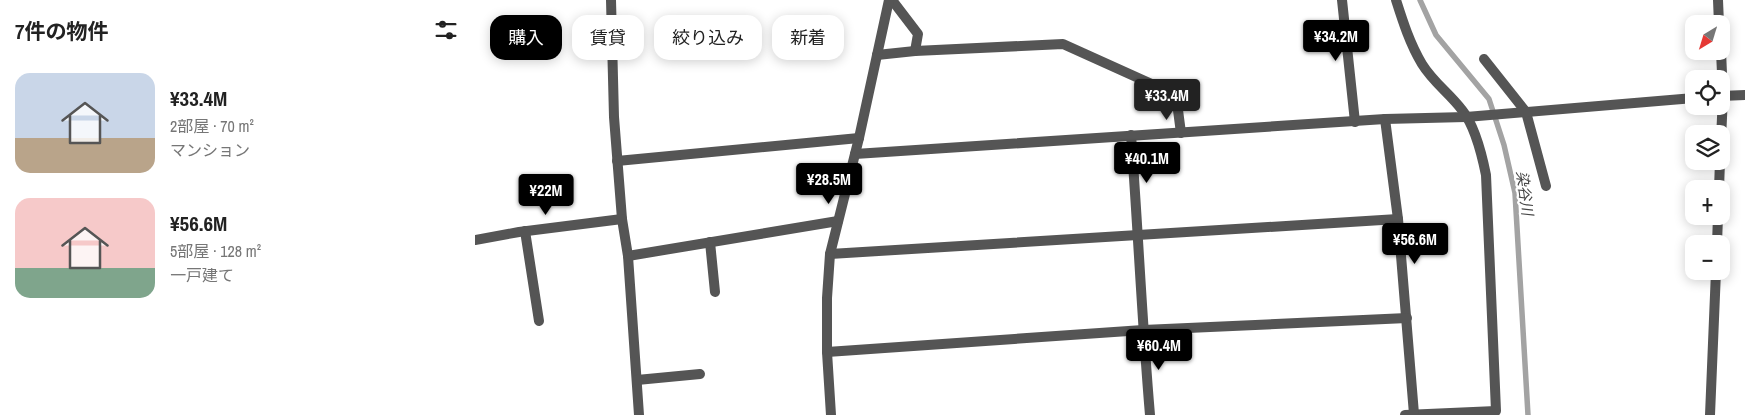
<!DOCTYPE html>
<html lang="ja">
<head>
<meta charset="utf-8">
<style>
	body { margin:0; font-family:"Archivo Narrow","Noto Sans JP",sans-serif; background:#f2f2f2; color:#222; height:100vh; display:flex; flex-direction:column; font-size:19px; white-space:nowrap }
	* { box-sizing:border-box; margin:0 }
	p { font-size:16px; color:#767676 }
	.icon { flex:none; width:28px; height:28px; fill:none; stroke:currentColor; stroke-width:2; stroke-linecap:round; stroke-linejoin:round }
	.map { position:relative; flex:1; overflow:hidden }
	.sheet { display:flex; flex-direction:column; background:#fff; width:475px }
	.sheet>* { flex:none }
	.hud { position:absolute; left:15px; top:15px; width:475px; height:45px; display:flex; gap:10px }
	.needle { width:32px; rotate:218deg }
	.controls { position:absolute; left:1210px; top:15px; display:grid; gap:10px }
	.controls a { display:grid; place-items:center; width:45px; height:45px; border-radius:10px; background:#fff; box-shadow:0 2px 12px #0003; font-size:25px }
	.price { position:absolute; translate:-50% -42px; padding:0 11px; border-radius:5px; background:#000; color:#fff; font-size:16px; line-height:32px; filter:drop-shadow(0 1px 2px #0008) }
	.price::after { content:''; position:absolute; left:50%; top:30px; width:15px; height:11px; margin-left:-8px; background:inherit; clip-path:polygon(0 0,100% 0,50% 100%) }
	.price.active { background:#222; color:#fff }
	ul { padding:0; list-style:none }
	li { display:flex; align-items:center; gap:15px; height:125px; padding:0 15px }
	li span { display:grid; place-items:center; flex:none; width:140px; height:100px; border-radius:15px; color:#555 }
	li>.icon { margin-inline-start:auto }
	span .icon { width:60px; height:60px; fill:#fffc; stroke-width:1 }
	li b { font-size:21px }
	h2 { display:flex; justify-content:space-between; align-items:center; height:60px; padding:0 15px; font-size:21px }
	.tag { padding:0 18px; border-radius:15px; background:#fff; box-shadow:0 2px 12px #0003; font-size:18px; line-height:45px }
	.tag.active { background:#000; color:#fff }
	main { display:flex; flex:1; min-height:0 }
	.map>svg:first-child { display:block }
</style>
</head>
<body>
<main>
<section class="sheet">
<h2>7件の物件<svg class="icon" aria-label="filters" viewBox="0 0 24 24"><path d="M4 7h16M4 17h16"/><circle cx="9" cy="7" r="2"/><circle cx="15" cy="17" r="2"/></svg></h2>
<ul>
<li><span style="background:linear-gradient(#c9d6e8 65%,#b9a48a 0)"><svg class="icon" aria-label="home" viewBox="0 0 24 24"><path d="M3 11l9-7 9 7M6 9v11h12V9"/></svg></span><div><b>¥33.4M</b><p>2部屋 · 70 m²</p><p>マンション</p></div></li>
<li><span style="background:linear-gradient(#f6c9c9 70%,#7fa58c 0)"><svg class="icon" aria-label="home" viewBox="0 0 24 24"><path d="M3 11l9-7 9 7M6 9v11h12V9"/></svg></span><div><b>¥56.6M</b><p>5部屋 · 128 m²</p><p>一戸建て</p></div></li>
</ul>
</section>
<div class="map">
<svg width="1270" height="415" viewBox="0 0 1270 415">
	<rect width="100%" height="100%" fill="#fff"/>
	<g fill="none" stroke-linecap="round" stroke-linejoin="round">
		<polyline stroke="#a3a3a3" stroke-width="5.5" points="945,0 961,35 1014,99 1029,145 1040,193 1053,415"/>
		<g stroke="#555" stroke-width="10">
			<polyline points="136,0 139,117 147,219 153,256 164,415"/>
			<polyline points="417,0 443,34 440,51"/>
			<polyline points="867,0 880,122"/>
			<path d="M921,0C928,22 935,44 947,64C958,82 975,94 987,110C1000,126 1007,155 1011,175L1021,411L930,415"/>
			<polyline points="1243,0 1244,24"/>
			<polyline points="1246,51 1248,96 1246,139"/>
			<polyline points="402,55 440,51 588,44 701,95 706,133"/>
			<polyline points="1009,59 1051,112 1071,186"/>
			<polyline points="1246,96 1270,95"/>
			<polyline points="910,119 923,219 939,414"/>
			<path d="M656,135C663,228 667,322 675,415"/>
			<polyline points="380,154 910,119 991,117 1219,98"/>
			<polyline points="142,161 384,138"/>
			<polyline points="1244,189 1245,161"/>
			<polyline points="50,231 64,321"/>
			<polyline points="0,240 44,232 147,219"/>
			<polyline points="235,242 240,292"/>
			<polyline points="1242,244 1243,216"/>
			<polyline points="355,254 923,219"/>
			<polyline points="153,256 363,221"/>
			<polyline points="352,352 668,330 932,318"/>
			<polyline points="162,380 225,374"/>
			<polyline points="356,415 352,352 352,298 355,254 384,138 414,0"/>
			<polyline points="1235,415 1241,271"/>
		</g>
	</g>
	<g text-anchor="middle" dominant-baseline="central" stroke-width="4.5" stroke-linejoin="round" paint-order="stroke">
		<g font-size="15" font-style="italic" fill="#444" stroke="#fff">
			<text transform="translate(1050 193) rotate(82)">染谷川</text>
		</g>
	</g>
</svg>
<div class="controls">
<a><svg class="needle" viewBox="-14 -14 28 28"><path d="M0-13l5 13h-10z" fill="#e53935"/><path d="M0 13l5-13h-10z" fill="#767676"/></svg></a>
<a><svg class="icon" aria-label="locate" viewBox="0 0 24 24"><circle cx="12" cy="12" r="6"/><path d="M12 2v4M12 18v4M2 12h4M18 12h4"/></svg></a>
<a><svg class="icon" aria-label="layers" viewBox="0 0 24 24"><path d="M12 4l9 5-9 5-9-5zM3 14l9 5 9-5"/></svg></a>
<a>+</a>
<a>−</a>
</div>
<b class="price" style="left:861px;top:62px">¥34.2M</b>
<b class="price active" style="left:692px;top:121px">¥33.4M</b>
<b class="price" style="left:672px;top:184px">¥40.1M</b>
<b class="price" style="left:354px;top:205px">¥28.5M</b>
<b class="price" style="left:71px;top:216px">¥22M</b>
<b class="price" style="left:940px;top:265px">¥56.6M</b>
<b class="price" style="left:684px;top:371px">¥60.4M</b>
<div class="hud">
<a class="tag active">購入</a>
<a class="tag">賃貸</a>
<a class="tag">絞り込み</a>
<a class="tag">新着</a>
</div>
</div>
</main>
</body>
</html>
